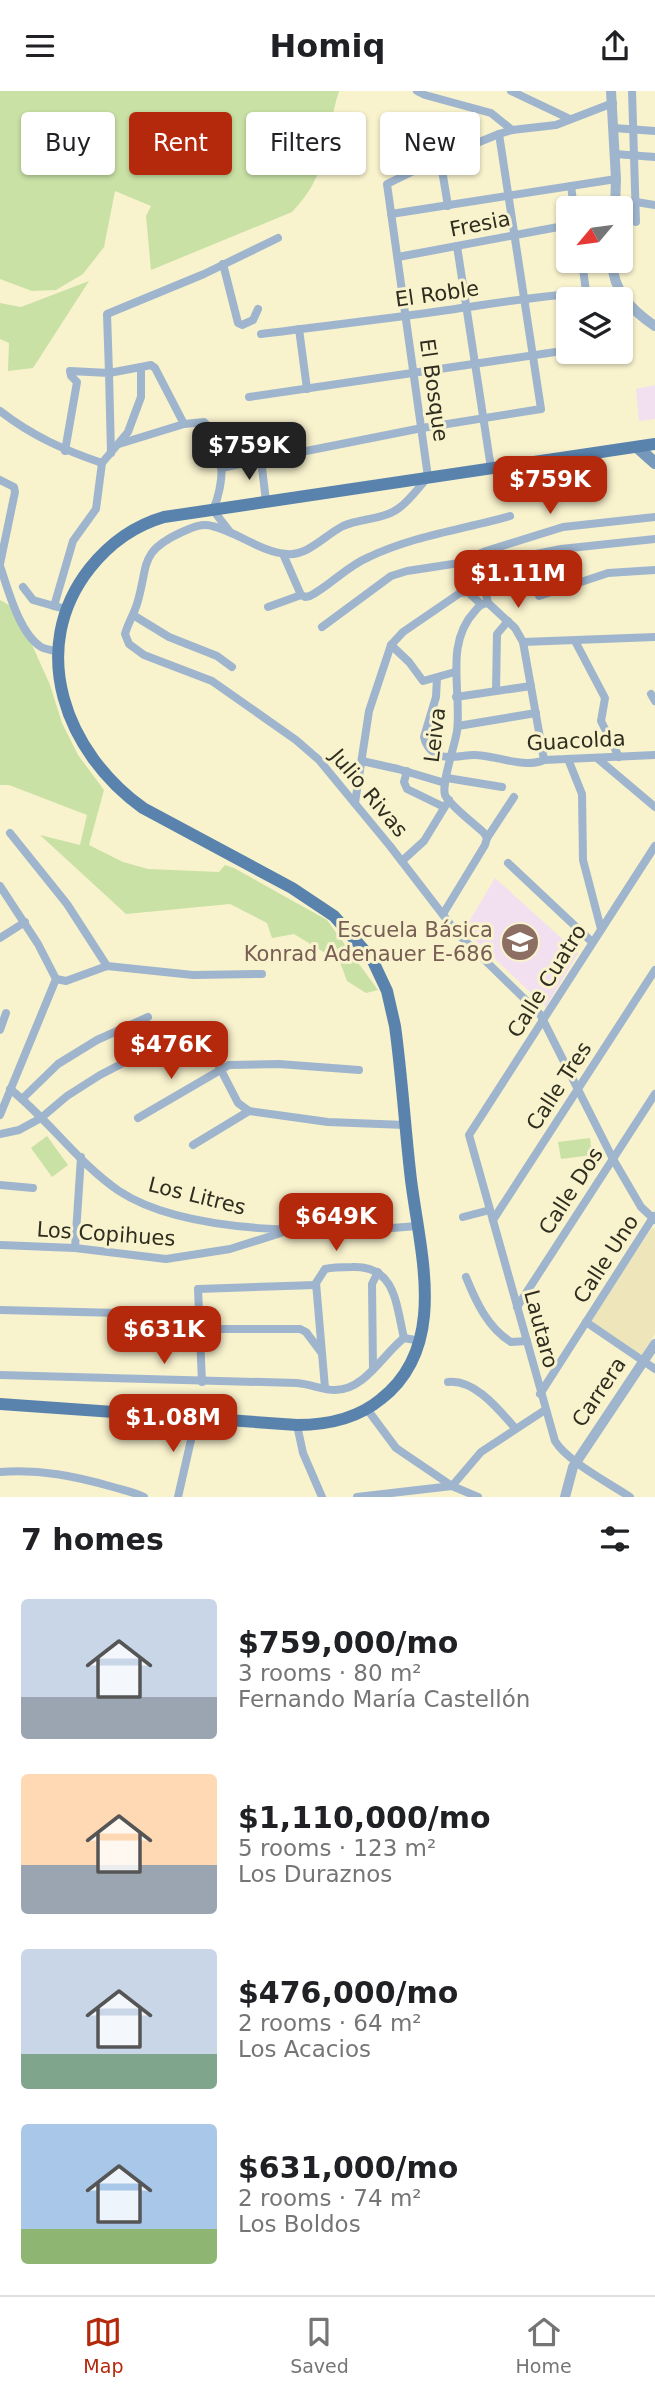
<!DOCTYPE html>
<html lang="en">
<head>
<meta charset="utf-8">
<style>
	body { margin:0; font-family:"DejaVu Sans",sans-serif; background:#f6f6f6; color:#202124; height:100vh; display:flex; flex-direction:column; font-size:26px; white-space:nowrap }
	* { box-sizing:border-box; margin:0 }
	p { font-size:23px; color:#757577 }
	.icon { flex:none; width:38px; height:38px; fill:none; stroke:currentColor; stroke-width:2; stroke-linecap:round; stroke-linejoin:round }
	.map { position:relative; height:1406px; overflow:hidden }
	.details { display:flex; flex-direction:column; background:#fff; flex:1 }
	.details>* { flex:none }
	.guide { position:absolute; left:21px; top:21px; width:614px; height:63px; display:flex; gap:14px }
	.needle { width:46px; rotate:241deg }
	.tools { position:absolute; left:556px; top:105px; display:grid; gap:14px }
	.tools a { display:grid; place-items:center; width:77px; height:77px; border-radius:7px; background:#fff; box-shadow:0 2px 5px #0004; font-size:35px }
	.price { position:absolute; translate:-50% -60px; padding:0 16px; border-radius:14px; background:#b4280b; color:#fff; font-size:23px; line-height:46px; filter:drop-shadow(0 2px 4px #0008) }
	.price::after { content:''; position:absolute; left:50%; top:42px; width:21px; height:16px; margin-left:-10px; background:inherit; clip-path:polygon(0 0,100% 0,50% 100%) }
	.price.active { background:#222; color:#fff }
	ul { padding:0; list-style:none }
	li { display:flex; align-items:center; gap:21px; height:175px; padding:0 21px }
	li span { display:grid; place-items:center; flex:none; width:196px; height:140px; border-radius:7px; color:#555 }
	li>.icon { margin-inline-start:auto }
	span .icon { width:84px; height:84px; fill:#fffc; stroke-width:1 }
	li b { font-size:30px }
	h2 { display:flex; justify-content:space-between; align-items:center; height:84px; padding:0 21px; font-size:30px }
	.pill { padding:0 24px; border-radius:7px; background:#fff; box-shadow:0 2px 5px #0004; font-size:24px; line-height:63px }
	.pill.active { background:#b4280b; color:#fff }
	header { display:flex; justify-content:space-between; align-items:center; height:91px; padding:0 21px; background:#fff; font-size:32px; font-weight:700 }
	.menu { display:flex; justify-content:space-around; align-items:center; height:98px; border-top:2px solid #e0e0e0; background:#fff; font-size:19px; color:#757577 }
	.menu a { display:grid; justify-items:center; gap:4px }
	.menu .active { color:#b4280b }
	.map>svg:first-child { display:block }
</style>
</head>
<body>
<header><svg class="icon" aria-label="menu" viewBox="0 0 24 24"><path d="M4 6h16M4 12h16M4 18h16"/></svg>Homiq<svg class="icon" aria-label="share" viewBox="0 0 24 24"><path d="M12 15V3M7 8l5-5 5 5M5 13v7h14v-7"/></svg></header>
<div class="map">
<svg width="655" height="1406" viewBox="0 0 655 1406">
	<rect width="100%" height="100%" fill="#f8f2cd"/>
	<polygon fill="#eee6ba" points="652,1137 655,1138 655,1243 641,1265 590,1229"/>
	<g fill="#f2e0f1">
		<polygon points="655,294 655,328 639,330 636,298"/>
		<polygon points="495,787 578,862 546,916 464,839"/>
	</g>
	<g fill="#c9e1a5">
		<path d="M0,0H339C324,48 330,82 292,121L151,179L146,125L151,115L115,100L104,156L83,183L56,199L32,200L0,188Z"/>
		<polygon points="89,190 33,277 8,280 9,252 0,248 0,212 21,216"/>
		<polygon points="0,509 16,518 50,594 62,632 78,664 104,699 89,754 123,771 148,778 219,781 225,774 234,777 327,829 378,899 366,902 347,890 340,871 294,843 272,847 267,832 230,813 126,823 40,744 80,754 87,724 9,694 0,694"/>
		<polygon points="47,1045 68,1074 52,1086 31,1057"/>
		<polygon points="590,1047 592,1064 561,1068 558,1051"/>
	</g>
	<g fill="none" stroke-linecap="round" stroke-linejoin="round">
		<g stroke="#9fb5cd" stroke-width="8">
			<polyline points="417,0 425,4 491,22 512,39"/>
			<polyline points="511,0 570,28"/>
			<polyline points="632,0 636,131"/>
			<path d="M613,12L556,34L512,39L499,43L440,67L387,93L428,386C419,396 410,409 399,417C383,429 361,427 343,435C325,444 308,465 287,463C260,461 238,441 212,435C201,432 191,437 182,441C138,461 149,474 137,513C134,523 128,532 125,543L129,553L144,564L212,590L296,649L319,669L390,755L457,842L540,923L613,1068L641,1116L655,1129"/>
			<polyline points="614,37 655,40"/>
			<polyline points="615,63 655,66"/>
			<polyline points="440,67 448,115"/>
			<polyline points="571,95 574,117"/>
			<polyline points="636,111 655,114"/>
			<polyline points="391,123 616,88"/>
			<polyline points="457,155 491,377"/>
			<polyline points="398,166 569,134"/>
			<polyline points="582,170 587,208"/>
			<polyline points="223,173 238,232 242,234 253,229 258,218"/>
			<polyline points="299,238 307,298"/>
			<path d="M261,243C323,235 386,228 448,219C505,211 560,201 618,201"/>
			<polyline points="141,276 151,274 155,277 184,333"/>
			<polyline points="249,306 569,259"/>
			<path d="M0,320C32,345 64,359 102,372"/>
			<path d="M119,353L184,333L204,331C228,352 224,393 213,419L230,441"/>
			<polyline points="65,360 77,291 71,285 70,280 109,282 111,362"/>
			<polyline points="261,369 266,410"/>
			<polyline points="221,377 422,337 541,318 499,43"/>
			<polyline points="0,389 14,396 15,401 0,473"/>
			<polyline points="283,463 301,504"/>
			<polyline points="531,464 561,458 655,448"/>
			<polyline points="466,471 477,480 485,499 488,512 515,537 523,551 544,669"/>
			<polyline points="466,471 471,466 486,460 563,436 655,426"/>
			<path d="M0,475C8,498 19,542 41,556C45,558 52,559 57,561"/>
			<polyline points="23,496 33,509 54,515"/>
			<polyline points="539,505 608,482 655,479"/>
			<path d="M268,516L301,504L305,506L310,505C331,494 347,475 369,466C413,445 464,438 510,425"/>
			<polyline points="66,518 54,515 73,450 96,418 102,372 128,341 141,306 141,276 109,282 107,223 204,183 278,147"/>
			<polyline points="133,524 169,546 217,565 232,576"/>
			<polyline points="322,536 391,485 407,480 466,471"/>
			<polyline points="575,550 605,607 601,630 619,666"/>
			<polyline points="523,551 655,546"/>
			<polyline points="391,554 409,571 423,590 455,581"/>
			<path d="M437,587L436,606L424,646C426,655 432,662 441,665C451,668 464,664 474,664C496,664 524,678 544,669L655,664"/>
			<polyline points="496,600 497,543 508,530"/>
			<polyline points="651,603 655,610"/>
			<polyline points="456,606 531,595"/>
			<polyline points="458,635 536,622"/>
			<polyline points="597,667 655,716"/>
			<polyline points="568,668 582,703 583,769 601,838"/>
			<polyline points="362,670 398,678 445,692"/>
			<polyline points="407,680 404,691 407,698 444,716"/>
			<polyline points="447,687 502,696"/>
			<polyline points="355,712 369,620 391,554 403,541 460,502 468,501 481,513"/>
			<polyline points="10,742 67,813 107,875"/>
			<path d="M487,747L484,742C475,733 450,715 445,704C441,692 455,655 457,640C462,600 444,553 475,520C479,515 481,513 488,512"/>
			<polyline points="402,770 424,750 449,709"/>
			<polyline points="508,772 592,851"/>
			<polyline points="0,795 38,853 56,888 0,1024"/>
			<polyline points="443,823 485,754 487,747 514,706"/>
			<polyline points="0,847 25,831"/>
			<polyline points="56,888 66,890 107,875 193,884 262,883"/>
			<polyline points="0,939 6,922"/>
			<path d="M10,998C49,1029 78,1072 119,1100C189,1146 335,1142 417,1135"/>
			<polyline points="22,1008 58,973 97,949 148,926"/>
			<polyline points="138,1027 229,974 279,973 359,979"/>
			<polyline points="0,1043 19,1039 41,1027 67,1005 100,984 187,939 198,942 205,948 238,1012 249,1020"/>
			<polyline points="193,1054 249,1020 328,1031 405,1034"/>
			<polyline points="0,1094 33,1097"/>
			<polyline points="463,1126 490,1119"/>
			<polyline points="493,1129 655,879"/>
			<polyline points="0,1154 75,1157 166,1168 230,1158 284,1141"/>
			<polyline points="75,1157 81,1066"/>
			<path d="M466,1186C476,1211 488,1237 511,1251L527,1250"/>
			<polyline points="517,1216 655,1003"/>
			<polyline points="0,1219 199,1224"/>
			<polyline points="586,1231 655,1278"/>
			<polyline points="200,1238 300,1238 306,1241 321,1261"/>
			<polyline points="373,1278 372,1193 378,1181"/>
			<path d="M0,1284L297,1292C310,1293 323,1299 335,1299C365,1299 383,1263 404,1247L421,1250"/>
			<polyline points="202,1291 198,1198 316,1194"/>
			<path d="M448,1291C475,1288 499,1319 515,1337"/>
			<path d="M325,1297L316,1192L325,1178C333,1176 343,1176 352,1176C396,1174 396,1214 404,1247"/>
			<polyline points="540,1303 654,1125"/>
			<polyline points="367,1318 396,1357 452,1395 478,1406"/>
			<polyline points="297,1334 303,1362 322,1406"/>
			<path d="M0,1381C40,1378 75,1385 113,1396C123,1399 134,1401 144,1406"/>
			<polyline points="452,1395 481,1361 545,1319"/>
			<polyline points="178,1406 196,1327"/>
			<polyline points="357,1406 452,1395"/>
			<path d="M630,1406C609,1392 567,1370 555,1350L469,1044L655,755"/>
		</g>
		<g stroke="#9fb5cd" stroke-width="10">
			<polyline points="611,0 616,88 615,117"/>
			<path d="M612,170C613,200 631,219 655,235"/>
			<polyline points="565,1406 573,1376 655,1253"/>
		</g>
		<polyline stroke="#7698bb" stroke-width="12" points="637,356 655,372"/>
		<path stroke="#5983ad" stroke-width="12" d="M0,1313L297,1334C327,1334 357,1328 381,1308C449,1255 420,1162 411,1089C405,1038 402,986 395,935L387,900L372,868L334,825L292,797L143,717C66,662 26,558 90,477C110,452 133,435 164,426L655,353"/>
	</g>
	<defs>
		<symbol id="school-disc" viewBox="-11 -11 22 22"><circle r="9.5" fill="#8d6e63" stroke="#f8f2cd"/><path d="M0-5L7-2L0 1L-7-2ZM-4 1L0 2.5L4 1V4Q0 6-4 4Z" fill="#fff"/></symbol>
	</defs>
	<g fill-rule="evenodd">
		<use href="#school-disc" x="498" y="829" width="44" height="44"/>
	</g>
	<g text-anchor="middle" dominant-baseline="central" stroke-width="6" stroke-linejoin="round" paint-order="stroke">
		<g font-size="21" fill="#2f2d1f" stroke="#f8f2cd">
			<text transform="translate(480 133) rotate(-11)">Fresia</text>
			<text transform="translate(437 203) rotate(-8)">El Roble</text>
			<text transform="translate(434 299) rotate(82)">El Bosque</text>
			<text transform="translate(435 644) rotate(-83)">Leiva</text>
			<text transform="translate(576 650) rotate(-3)">Guacolda</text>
			<text transform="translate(369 702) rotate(50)">Julio Rivas</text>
			<text transform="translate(547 890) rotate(-58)">Calle Cuatro</text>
			<text transform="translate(559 995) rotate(-57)">Calle Tres</text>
			<text transform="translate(571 1100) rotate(-57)">Calle Dos</text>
			<text transform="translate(197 1105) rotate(14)">Los Litres</text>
			<text transform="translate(106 1143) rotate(4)">Los Copihues</text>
			<text transform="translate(606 1168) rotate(-57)">Calle Uno</text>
			<text transform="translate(541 1238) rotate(75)">Lautaro</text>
			<text transform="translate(599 1301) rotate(-56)">Carrera</text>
		</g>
		<g font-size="21" fill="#785e54" stroke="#f8f2cd" text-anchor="end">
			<text x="493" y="839">Escuela Básica<tspan x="493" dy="24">Konrad Adenauer E-686</tspan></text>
		</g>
	</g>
</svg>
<div class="tools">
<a><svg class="needle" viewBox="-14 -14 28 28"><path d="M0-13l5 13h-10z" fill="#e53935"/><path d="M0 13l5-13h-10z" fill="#757577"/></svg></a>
<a><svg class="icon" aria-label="layers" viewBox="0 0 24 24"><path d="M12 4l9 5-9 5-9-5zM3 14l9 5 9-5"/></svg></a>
</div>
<b class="price active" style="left:249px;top:391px">$759K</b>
<b class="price" style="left:550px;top:425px">$759K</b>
<b class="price" style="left:518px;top:519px">$1.11M</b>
<b class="price" style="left:171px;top:990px">$476K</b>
<b class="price" style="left:336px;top:1162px">$649K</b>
<b class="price" style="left:164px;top:1275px">$631K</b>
<b class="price" style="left:173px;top:1363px">$1.08M</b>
<div class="guide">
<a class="pill">Buy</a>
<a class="pill active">Rent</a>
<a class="pill">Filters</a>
<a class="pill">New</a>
</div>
</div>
<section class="details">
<h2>7 homes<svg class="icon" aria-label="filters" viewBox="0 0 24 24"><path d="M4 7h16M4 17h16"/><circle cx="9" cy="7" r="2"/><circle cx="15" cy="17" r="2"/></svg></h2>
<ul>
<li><span style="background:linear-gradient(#c9d6e8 70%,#9aa5b1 0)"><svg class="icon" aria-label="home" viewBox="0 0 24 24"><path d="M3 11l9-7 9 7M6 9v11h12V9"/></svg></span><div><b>$759,000/mo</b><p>3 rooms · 80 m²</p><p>Fernando María Castellón</p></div></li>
<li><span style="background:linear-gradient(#ffd9b3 65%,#9aa5b1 0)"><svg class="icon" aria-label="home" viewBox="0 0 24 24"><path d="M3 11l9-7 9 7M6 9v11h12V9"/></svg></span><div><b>$1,110,000/mo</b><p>5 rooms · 123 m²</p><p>Los Duraznos</p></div></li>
<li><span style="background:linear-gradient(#c9d6e8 75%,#7fa58c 0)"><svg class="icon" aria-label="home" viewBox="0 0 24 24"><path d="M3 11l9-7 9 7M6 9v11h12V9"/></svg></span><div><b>$476,000/mo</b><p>2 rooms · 64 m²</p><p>Los Acacios</p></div></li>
<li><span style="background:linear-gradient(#a9c7e8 75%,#8fb573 0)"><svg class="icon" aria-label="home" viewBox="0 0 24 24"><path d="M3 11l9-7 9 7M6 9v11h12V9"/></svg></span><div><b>$631,000/mo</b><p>2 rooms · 74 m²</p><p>Los Boldos</p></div></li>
</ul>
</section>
<nav class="menu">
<a class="active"><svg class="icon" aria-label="map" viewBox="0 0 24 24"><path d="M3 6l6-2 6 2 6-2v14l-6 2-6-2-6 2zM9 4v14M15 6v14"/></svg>Map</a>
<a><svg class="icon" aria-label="saved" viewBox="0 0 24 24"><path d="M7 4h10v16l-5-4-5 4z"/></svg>Saved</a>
<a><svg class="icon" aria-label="home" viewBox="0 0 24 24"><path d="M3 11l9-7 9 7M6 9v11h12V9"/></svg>Home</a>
</nav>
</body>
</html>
